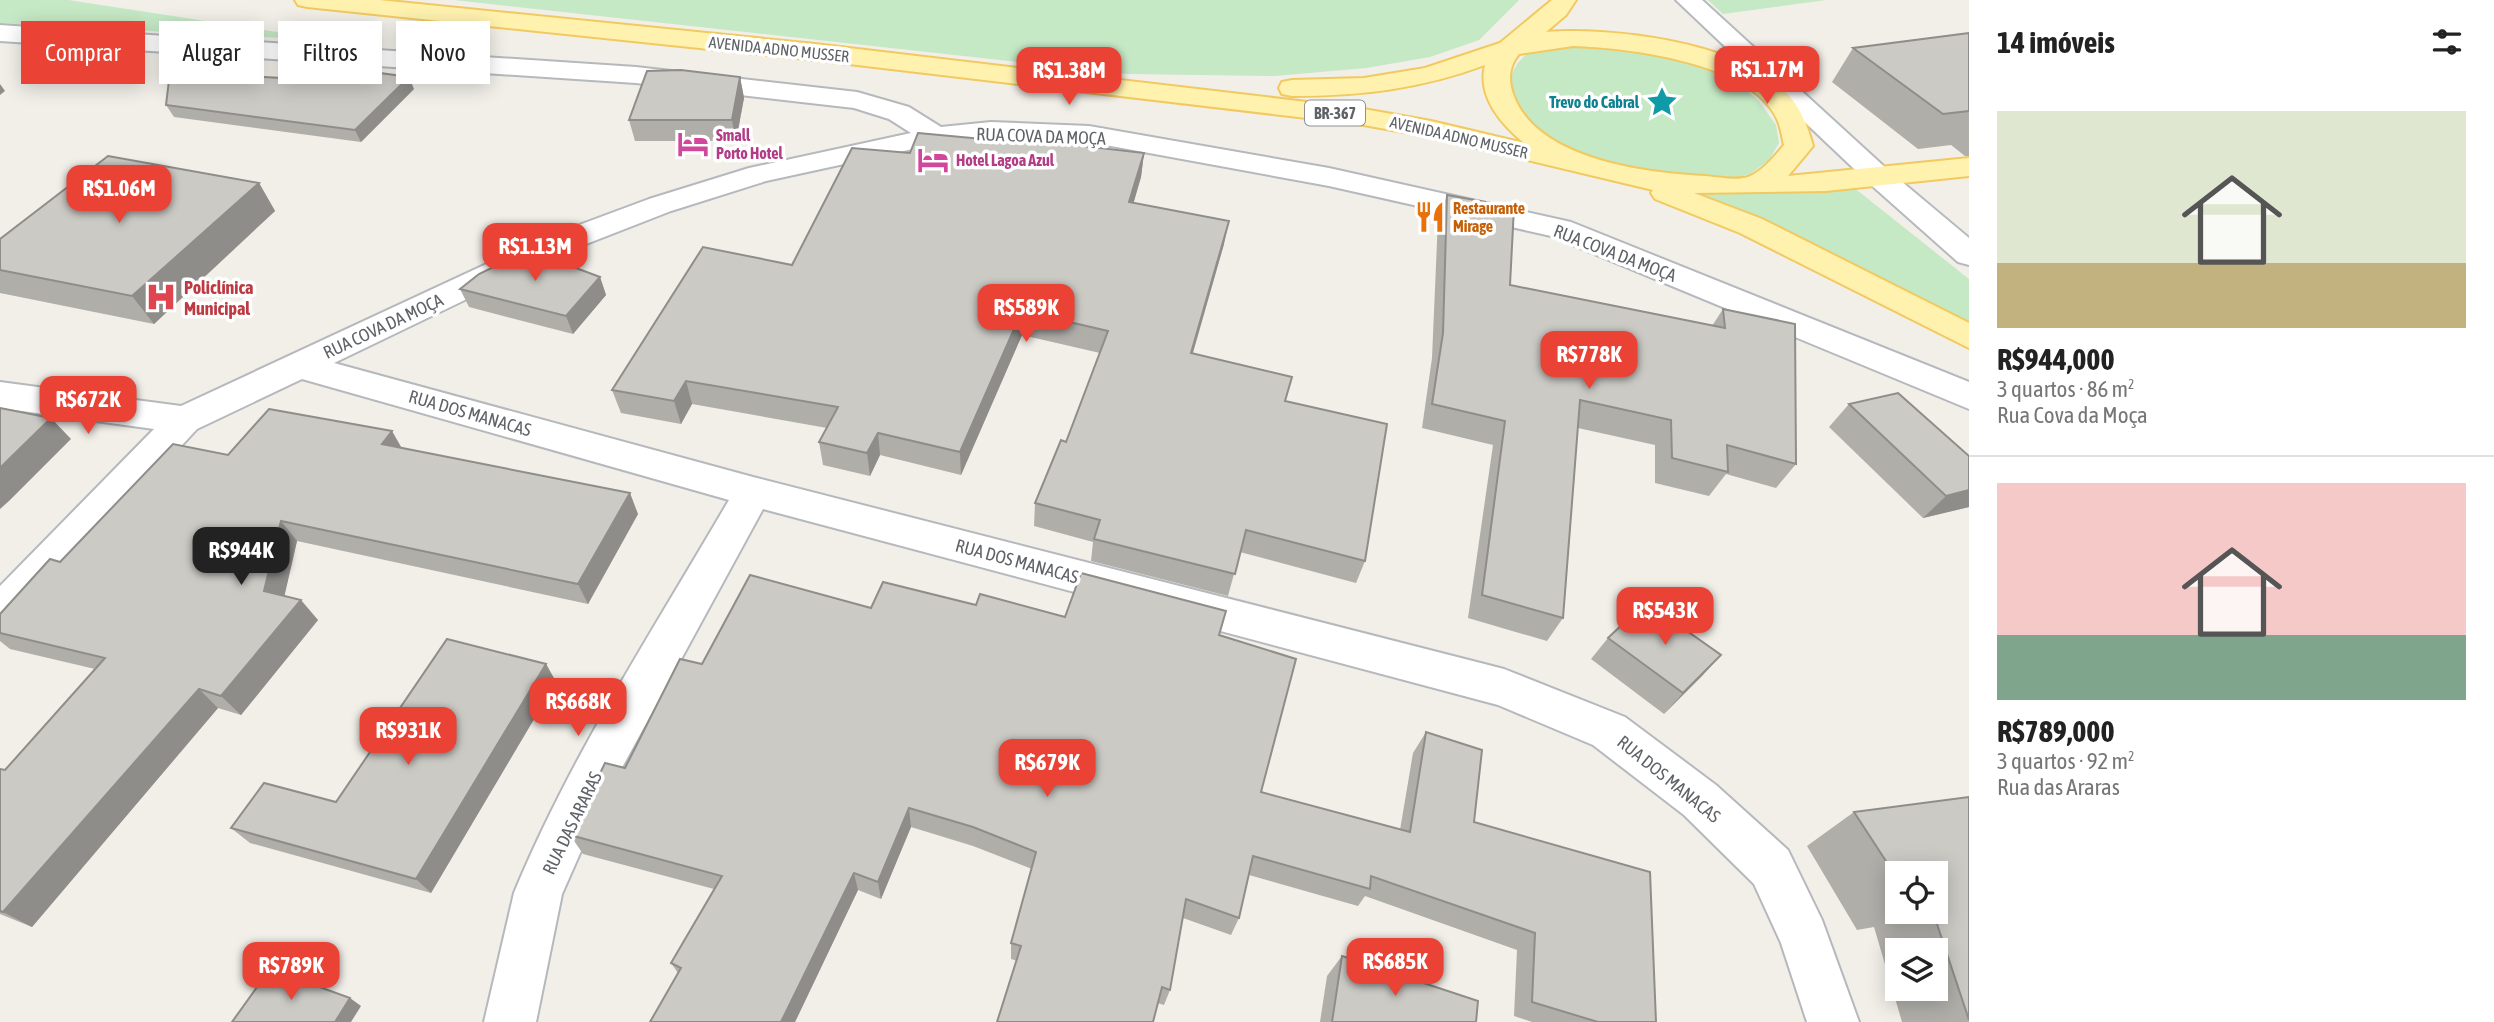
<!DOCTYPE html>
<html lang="pt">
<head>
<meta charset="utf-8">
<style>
	body { margin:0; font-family:"Asap Condensed",sans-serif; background:#f6f6f6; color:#222; height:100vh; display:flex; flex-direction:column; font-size:26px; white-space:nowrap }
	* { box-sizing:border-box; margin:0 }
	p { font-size:23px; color:#767676 }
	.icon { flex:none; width:38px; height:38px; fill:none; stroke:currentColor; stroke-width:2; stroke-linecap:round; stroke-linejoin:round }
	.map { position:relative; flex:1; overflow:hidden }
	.sheet { display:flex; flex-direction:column; background:#fff; width:525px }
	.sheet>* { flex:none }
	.hud { position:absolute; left:21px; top:21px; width:665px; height:63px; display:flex; gap:14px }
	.tools { position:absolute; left:1885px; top:861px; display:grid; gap:14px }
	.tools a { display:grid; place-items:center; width:63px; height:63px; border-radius:0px; background:#fff; box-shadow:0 4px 18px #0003; font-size:35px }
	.price { position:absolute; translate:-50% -60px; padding:0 16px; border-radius:14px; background:#ea4335; color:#fff; font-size:23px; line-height:46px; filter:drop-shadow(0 2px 4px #0008) }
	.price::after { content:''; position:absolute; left:50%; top:42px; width:21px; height:16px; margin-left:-10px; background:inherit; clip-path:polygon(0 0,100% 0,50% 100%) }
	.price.current { background:#222; color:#fff }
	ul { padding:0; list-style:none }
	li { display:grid; align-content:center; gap:14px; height:371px; padding:0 28px }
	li+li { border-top:2px solid #e0e0e0 }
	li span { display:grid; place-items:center; height:217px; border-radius:0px; color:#555 }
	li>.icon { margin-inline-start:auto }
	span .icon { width:126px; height:126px; fill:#fffc; stroke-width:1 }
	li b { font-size:30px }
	h2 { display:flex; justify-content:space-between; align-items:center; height:84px; padding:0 28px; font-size:30px }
	.pill { padding:0 24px; border-radius:0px; background:#fff; box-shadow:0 4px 18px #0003; font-size:24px; line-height:63px }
	.pill.current { background:#ea4335; color:#fff }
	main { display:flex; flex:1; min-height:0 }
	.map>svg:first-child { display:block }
</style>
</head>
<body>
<main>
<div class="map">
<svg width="1969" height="1022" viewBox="0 0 1969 1022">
	<rect width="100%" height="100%" fill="#f1efe8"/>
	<g fill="#c5e8c5">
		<polygon points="0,0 68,0 336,41 0,23"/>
		<polygon points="454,0 1519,0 1479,40 1430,57 1366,68 1275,76 1128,74"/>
		<polygon points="1708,0 1826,0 1723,14"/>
		<polygon points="1555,42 1668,50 1731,78 1758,100 1776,125 1779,143 1769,160 1750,174 1720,182 1587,161 1529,126 1511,93 1510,78 1517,64 1529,51"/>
		<polygon points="1853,187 1969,279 1969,324 1688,191 1735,193"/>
	</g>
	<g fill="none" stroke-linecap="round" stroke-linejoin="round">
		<defs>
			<path id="minor" d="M0,25L636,67L857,92L909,107L941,127L991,122L1089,126L1329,168L1571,222L1969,382V409L1551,236L1329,186L1089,142L991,138L936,144L766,181L671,211L558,255L334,363L753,477L1504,669L1625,717L1716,785L1788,850L1822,920L1859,1022H1807L1781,943L1754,884L1684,815L1593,745L1498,705L763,509L600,808L562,894L536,1022H484L514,893C571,755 654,629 729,500L302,379L197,429L15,625L0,630V586L154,429L0,408V382L181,406L536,241L649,199L749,168L911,133L889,119L854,108L636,83L0,41Z"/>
			<polygon id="secondary" points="1676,0 1702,0 1889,171 1969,238 1969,265 1958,262 1869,183"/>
			<path id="primary" d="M295,0H379L815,44L1358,108L1431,121L1524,143C1501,124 1477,97 1485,65C1421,89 1360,96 1292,96L1282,94L1279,88L1282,82L1292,80L1364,78L1425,68L1500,43L1552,0H1576L1566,15L1546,32C1611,27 1734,42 1783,89C1800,106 1807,124 1813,146L1788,176L1969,158V176L1826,191L1694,193L1762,219L1969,323V348L1740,233L1655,199L1651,193L1653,190L1431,137L1358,124L815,60L307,7L298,5ZM1573,46C1628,48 1751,62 1777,119C1781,127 1782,137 1784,145C1775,156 1762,172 1748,177C1737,181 1718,177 1705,176C1647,173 1536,160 1513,94C1508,80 1509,66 1519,54Z"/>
		</defs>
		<use href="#minor" stroke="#b5b8bc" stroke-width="4"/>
		<use href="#secondary" stroke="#b6babf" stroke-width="4"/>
		<use href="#primary" stroke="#f2c960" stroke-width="4"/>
		<use href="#minor" fill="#fff" fill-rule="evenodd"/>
		<use href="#secondary" fill="#fff" fill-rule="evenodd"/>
		<use href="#primary" fill="#fff2af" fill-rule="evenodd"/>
	</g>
	<g fill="#afaea9" fill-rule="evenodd">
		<polygon points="1969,33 1969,156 1965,156 1951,145 1918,149 1832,82 1853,48"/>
		<polygon points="740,77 744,98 736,141 635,141 629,120"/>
		<polygon points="414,89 361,142 174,117 166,105"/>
		<polygon points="1048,145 1144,153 1141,177 1133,203 1224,244 1193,353 1285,401 1365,561 1356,583 1240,552 1228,596 1091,561 1093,542 1034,526 1035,503 1066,442 1100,353 1022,335 961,475 880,455 870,476 823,465 819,442 827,428 692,404 681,424 621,413 612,390 792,265 910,153"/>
		<polygon points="259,183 275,211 154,324 0,293 0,239"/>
		<polygon points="1447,195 1510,285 1712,326 1723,309 1796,464 1776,488 1726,474 1709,496 1655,483 1655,445 1578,428 1563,618 1547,641 1468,618 1493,445 1422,428 1432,358 1438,219"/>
		<polygon points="600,277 606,295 573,334 469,307 460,289"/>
		<polygon points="1849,404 1969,507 1923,518 1829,427"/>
		<polygon points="402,448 638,514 588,604 297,541 284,596 318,620 241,715 218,708 32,927 0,914 0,769 5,770 95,669 10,649 0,641 0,614 60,562 228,455"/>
		<polygon points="976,605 1219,635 1261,792 1400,830 1413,753 1426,732 1474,822 1656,1022 1532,1022 1514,1016 1517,950 1365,896 1358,906 1249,875 1239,918 1231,935 1183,918 1170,990 1164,1005 1011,959 1011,943 1032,869 973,846 911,827 881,899 858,890 795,1022 650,1022 678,973 671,963 714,889 583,854 570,835 625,768 702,664 871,608"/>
		<polygon points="1608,638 1721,655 1664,714 1591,659"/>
		<polygon points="546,664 556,682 431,893 250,843 231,828 336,802"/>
		<path d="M1969,797V1022H1902L1874,927L1857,930L1807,846L1854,812ZM1897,873H1936V912H1897ZM1897,950H1936V989H1897Z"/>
		<polygon points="1342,956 1476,1022 1320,1022 1327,976"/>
	</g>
	<g fill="#8f8d8a">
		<polygon points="409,77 414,89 361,142 355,130"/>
		<polygon points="740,77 744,98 736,141 732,120"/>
		<polygon points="0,84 5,91 0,95"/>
		<polygon points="1144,153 1141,177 1127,226 1129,202"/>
		<polygon points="259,183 275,211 154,324 132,296"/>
		<polygon points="1229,221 1224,244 1186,376 1191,353"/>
		<polygon points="600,277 606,295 573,334 566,316"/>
		<polygon points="1022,311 1022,335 961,475 960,452"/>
		<polygon points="686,381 692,404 681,424 674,401"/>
		<polygon points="51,418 71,439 9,501 0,509 0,468"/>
		<polygon points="392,431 404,452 382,444"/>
		<polygon points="878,433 880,455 870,476 867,453"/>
		<polygon points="1969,490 1969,507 1923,518 1946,496"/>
		<polygon points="630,493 638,514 588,604 578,584"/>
		<polygon points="281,521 297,541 281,611 264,591"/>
		<polygon points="301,600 318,620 241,715 221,696"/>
		<polygon points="1721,655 1702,676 1664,714 1683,693"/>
		<polygon points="546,664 556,682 431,893 416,879"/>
		<polygon points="199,689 218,708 32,927 3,912"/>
		<polygon points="909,808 911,827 881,899 878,882"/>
		<polygon points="854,873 858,890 795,1022 781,1022"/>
		<polygon points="350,998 361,1006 351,1022 335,1022"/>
	</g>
	<g fill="#cccac5" stroke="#8f8d8a" stroke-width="2">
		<polygon points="1969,33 1969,111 1943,114 1853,48"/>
		<polygon points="351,69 409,77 355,130 166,105 170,72 338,81"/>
		<polygon points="681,70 740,77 732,120 629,120 647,71"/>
		<polygon points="918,133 1048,145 1048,142 1144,153 1129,202 1229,221 1191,353 1292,377 1285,401 1387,424 1365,561 1246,530 1235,574 1094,539 1100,520 1035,503 1061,440 1066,442 1108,331 1022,311 960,452 878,433 867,453 819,442 838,407 686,381 674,401 612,390 703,247 792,265 852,148 910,153"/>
		<polygon points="108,156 259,183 132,296 0,270 0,239"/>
		<polygon points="1447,195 1514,207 1510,285 1725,328 1723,309 1795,324 1796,464 1727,445 1728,472 1672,458 1671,420 1580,400 1563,618 1482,595 1505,421 1432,404 1443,333"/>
		<polygon points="528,250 600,277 566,316 460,289 479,274"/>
		<polygon points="1898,393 1969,456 1969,490 1946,496 1849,404"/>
		<polygon points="0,408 51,418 0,468"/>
		<polygon points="269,409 392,431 382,444 630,493 578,584 281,521 264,591 301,600 221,696 199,689 3,912 0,911 0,769 5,770 105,658 0,633 0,614 50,559 60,562 173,444 228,455"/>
		<polygon points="1081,573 1226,611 1219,635 1296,659 1261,792 1410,832 1426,732 1482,750 1474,822 1650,872 1656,1022 1598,1022 1532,1002 1535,933 1371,876 1370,889 1253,856 1239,918 1186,899 1170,990 1162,987 1153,1022 997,1022 1021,946 1011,943 1036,852 973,827 909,808 878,882 854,873 781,1022 650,1022 681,968 671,963 722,876 570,835 605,763 625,768 680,659 702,664 750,575 871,608 883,582 976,605 980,594 1065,617"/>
		<polygon points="1646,602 1721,655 1683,693 1608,638"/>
		<polygon points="447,639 546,664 416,879 231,828 264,783 336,802"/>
		<polygon points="1969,797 1969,1020 1933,912 1936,912 1936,873 1897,873 1897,878 1854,812"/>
		<polygon points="1342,956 1478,1001 1476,1022 1332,1022"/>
		<polygon points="270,969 350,998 335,1022 232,1022"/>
	</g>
	<defs>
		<symbol id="sight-bare" viewBox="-9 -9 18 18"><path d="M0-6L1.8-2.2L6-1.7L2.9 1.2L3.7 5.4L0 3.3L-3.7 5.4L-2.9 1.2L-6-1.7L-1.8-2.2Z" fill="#0f9aa8" stroke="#fff" stroke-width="2.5" paint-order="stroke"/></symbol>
		<symbol id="hotel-bare" viewBox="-9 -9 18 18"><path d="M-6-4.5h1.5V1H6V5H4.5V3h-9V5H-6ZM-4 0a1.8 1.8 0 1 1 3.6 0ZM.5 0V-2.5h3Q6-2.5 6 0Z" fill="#d1479c" stroke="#fff" stroke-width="2.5" paint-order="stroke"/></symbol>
		<symbol id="restaurant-bare" viewBox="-9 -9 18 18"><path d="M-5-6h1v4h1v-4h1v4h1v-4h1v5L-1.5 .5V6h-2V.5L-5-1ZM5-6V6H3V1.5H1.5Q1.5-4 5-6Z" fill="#e8710a" stroke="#fff" stroke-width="2.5" paint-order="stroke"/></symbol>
		<symbol id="hospital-bare" viewBox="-9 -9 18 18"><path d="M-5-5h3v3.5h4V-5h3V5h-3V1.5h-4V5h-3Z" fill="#e0444e" stroke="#fff" stroke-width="2.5" paint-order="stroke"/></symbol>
	</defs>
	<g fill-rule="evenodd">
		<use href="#sight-bare" x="1640" y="80" width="44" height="44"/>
		<use href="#hotel-bare" x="671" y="122" width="44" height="44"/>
		<use href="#hotel-bare" x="911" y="138" width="44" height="44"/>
		<use href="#restaurant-bare" x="1408" y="195" width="44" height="44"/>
		<use href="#hospital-bare" x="139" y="275" width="44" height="44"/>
	</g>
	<g text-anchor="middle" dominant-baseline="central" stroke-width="7" stroke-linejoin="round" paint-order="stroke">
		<g font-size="16" fill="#5f6368" stroke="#fff">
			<text transform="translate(779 49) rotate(6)">AVENIDA ADNO MUSSER</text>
			<text transform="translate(1459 137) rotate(13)">AVENIDA ADNO MUSSER</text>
		</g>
		<g font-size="16" font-weight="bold" fill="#0d838f" stroke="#fff" text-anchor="end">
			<text x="1639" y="102">Trevo do Cabral</text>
		</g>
		<rect fill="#fff" stroke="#8f9295" stroke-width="2" x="1305" y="100.5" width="60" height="25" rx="5"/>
		<g font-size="16" font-weight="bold" fill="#5f6368">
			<text x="1335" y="113">BR-367</text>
		</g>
		<g font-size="16" font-weight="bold" fill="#b23c85" stroke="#fff" text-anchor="start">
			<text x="716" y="135">Small<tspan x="716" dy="18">Porto Hotel</tspan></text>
			<text x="956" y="160">Hotel Lagoa Azul</text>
		</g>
		<g font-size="16" font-weight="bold" fill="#c56008" stroke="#fff" text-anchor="start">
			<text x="1453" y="208">Restaurante<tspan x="1453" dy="18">Mirage</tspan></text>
		</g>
		<g font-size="18" fill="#5f6368" stroke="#fff">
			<text transform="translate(1041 136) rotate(2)">RUA COVA DA MOÇA</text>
			<text transform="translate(1615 253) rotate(21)">RUA COVA DA MOÇA</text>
			<text transform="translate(383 326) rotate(-25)">RUA COVA DA MOÇA</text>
			<text transform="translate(470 413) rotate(16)">RUA DOS MANACAS</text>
			<text transform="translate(1017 561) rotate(15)">RUA DOS MANACAS</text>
			<text transform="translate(1669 779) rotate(39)">RUA DOS MANACAS</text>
			<text transform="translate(572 823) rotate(-64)">RUA DAS ARARAS</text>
		</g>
		<g font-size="18" font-weight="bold" fill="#be3a42" stroke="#fff" text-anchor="start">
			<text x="184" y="287">Policlínica<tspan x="184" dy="21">Municipal</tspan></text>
		</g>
	</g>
</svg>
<div class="tools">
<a><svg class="icon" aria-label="locate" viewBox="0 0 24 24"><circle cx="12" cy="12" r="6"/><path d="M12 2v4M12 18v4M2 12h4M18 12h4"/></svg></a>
<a><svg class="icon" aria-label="layers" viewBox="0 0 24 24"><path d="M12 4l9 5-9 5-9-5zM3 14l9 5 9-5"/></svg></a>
</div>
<b class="price" style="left:1767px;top:106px">R$1.17M</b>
<b class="price" style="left:1069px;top:107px">R$1.38M</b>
<b class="price" style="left:119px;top:225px">R$1.06M</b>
<b class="price" style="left:535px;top:283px">R$1.13M</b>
<b class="price" style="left:1026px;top:344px">R$589K</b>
<b class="price" style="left:1589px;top:391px">R$778K</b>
<b class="price" style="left:88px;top:436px">R$672K</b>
<b class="price current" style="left:241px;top:587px">R$944K</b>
<b class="price" style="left:1665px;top:647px">R$543K</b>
<b class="price" style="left:578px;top:738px">R$668K</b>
<b class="price" style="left:408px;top:767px">R$931K</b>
<b class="price" style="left:1047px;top:799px">R$679K</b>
<b class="price" style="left:1395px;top:998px">R$685K</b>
<b class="price" style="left:291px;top:1002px">R$789K</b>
<div class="hud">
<a class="pill current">Comprar</a>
<a class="pill">Alugar</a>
<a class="pill">Filtros</a>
<a class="pill">Novo</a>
</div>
</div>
<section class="sheet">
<h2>14 imóveis<svg class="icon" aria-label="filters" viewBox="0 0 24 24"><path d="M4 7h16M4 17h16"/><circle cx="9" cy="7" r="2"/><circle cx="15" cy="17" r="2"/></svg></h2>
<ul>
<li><span style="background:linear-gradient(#dfe7d0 70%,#c2b280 0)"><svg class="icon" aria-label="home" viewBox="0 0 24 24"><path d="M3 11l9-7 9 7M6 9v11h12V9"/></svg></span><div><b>R$944,000</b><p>3 quartos · 86 m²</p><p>Rua Cova da Moça</p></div></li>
<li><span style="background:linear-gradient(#f6c9c9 70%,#7fa58c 0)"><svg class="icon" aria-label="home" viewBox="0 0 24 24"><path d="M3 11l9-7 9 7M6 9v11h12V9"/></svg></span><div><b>R$789,000</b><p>3 quartos · 92 m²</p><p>Rua das Araras</p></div></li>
</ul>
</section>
</main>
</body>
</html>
